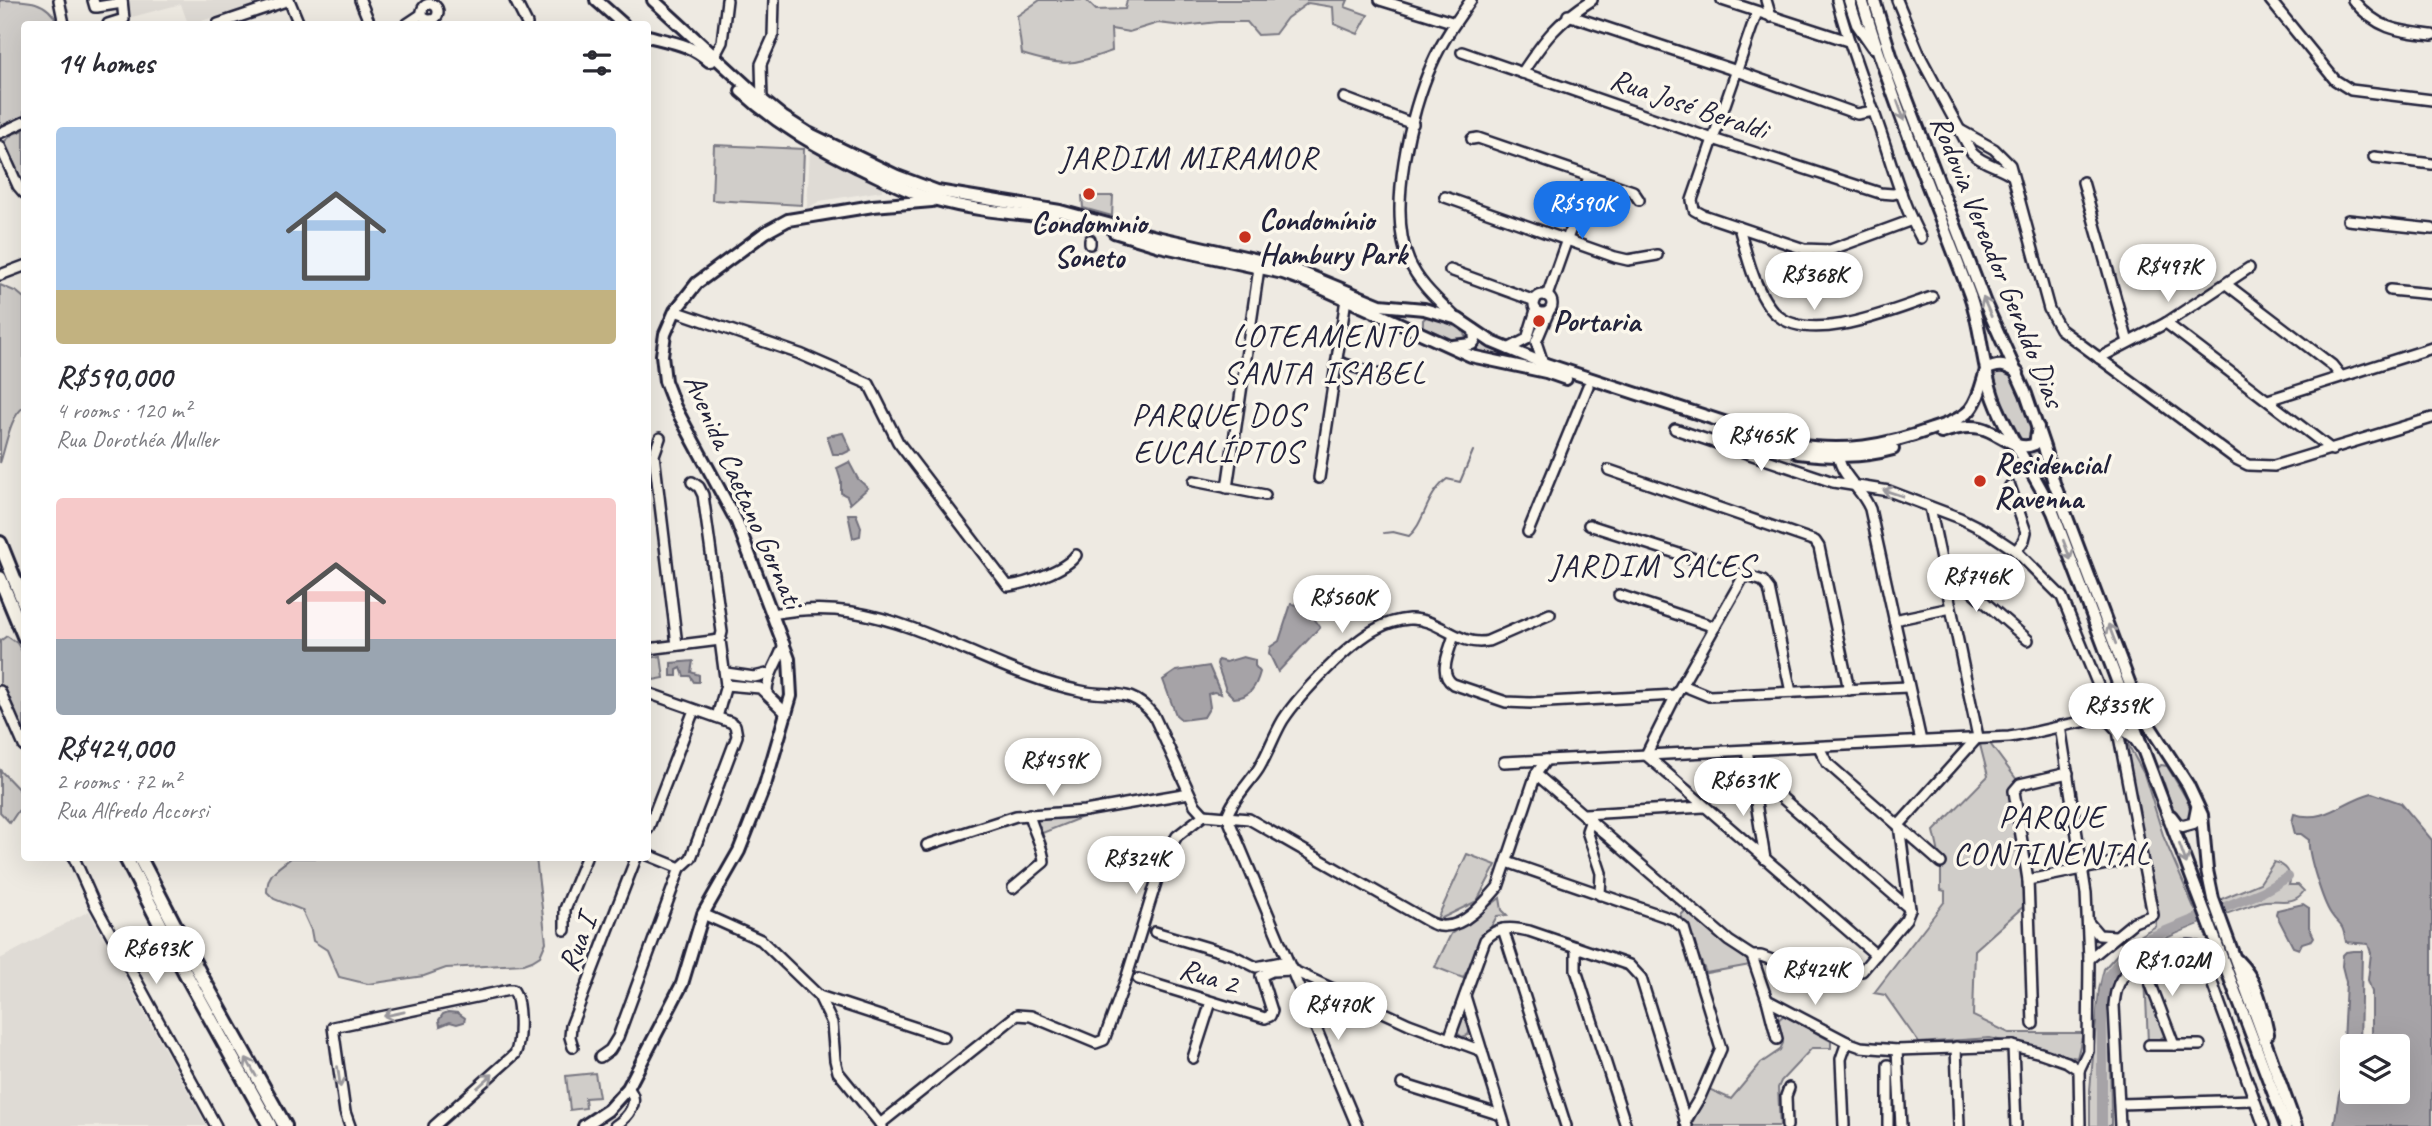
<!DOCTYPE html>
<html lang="en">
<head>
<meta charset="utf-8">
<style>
	body { margin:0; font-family:Caveat,sans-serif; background:#f7f7f7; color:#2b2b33; height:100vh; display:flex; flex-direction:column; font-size:26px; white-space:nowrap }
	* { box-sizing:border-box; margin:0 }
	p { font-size:23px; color:#7c7c81 }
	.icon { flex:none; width:38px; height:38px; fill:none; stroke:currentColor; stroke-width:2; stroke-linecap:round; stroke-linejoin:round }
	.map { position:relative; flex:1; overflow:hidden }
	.details { position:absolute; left:21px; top:21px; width:630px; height:840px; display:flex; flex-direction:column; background:#fff; border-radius:7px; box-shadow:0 7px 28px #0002 }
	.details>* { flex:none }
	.fabs { position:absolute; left:2340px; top:1034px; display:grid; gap:14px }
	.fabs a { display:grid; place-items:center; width:70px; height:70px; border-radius:7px; background:#fff; box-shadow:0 7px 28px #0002; font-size:35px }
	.price { position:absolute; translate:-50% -60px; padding:0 16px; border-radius:24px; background:#fff; color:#222; font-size:23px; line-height:46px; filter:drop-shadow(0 2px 4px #0008) }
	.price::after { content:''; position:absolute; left:50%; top:42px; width:21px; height:16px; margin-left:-10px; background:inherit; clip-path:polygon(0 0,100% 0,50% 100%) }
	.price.current { background:#1a73e8; color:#fff }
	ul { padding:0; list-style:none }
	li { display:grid; align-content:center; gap:14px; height:371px; padding:0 35px }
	li span { display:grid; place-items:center; height:217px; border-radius:7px; color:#555 }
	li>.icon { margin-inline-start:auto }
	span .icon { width:126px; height:126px; fill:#fffc; stroke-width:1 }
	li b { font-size:30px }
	h2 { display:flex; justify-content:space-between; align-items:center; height:84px; padding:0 35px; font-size:30px }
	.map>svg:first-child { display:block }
</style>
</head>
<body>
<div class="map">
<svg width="2432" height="1126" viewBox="0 0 2432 1126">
	<rect width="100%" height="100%" fill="#eeeae2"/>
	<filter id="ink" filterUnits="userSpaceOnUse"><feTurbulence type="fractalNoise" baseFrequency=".0143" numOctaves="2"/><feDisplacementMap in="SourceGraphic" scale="14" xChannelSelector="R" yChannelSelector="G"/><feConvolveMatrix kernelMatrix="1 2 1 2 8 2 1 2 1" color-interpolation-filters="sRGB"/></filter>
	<g filter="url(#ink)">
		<g fill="#dfdbd5">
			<polygon points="127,0 270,0 192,24 188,24 181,4 132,17"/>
			<polygon points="810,150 882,187 882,191 820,201 807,208"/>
			<polygon points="89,911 153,1028 207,1126 0,1126 0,959"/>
		</g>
		<g fill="#d0cdc9" stroke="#797882" stroke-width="2">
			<path d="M0,0C28,0 48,0 58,24H24V120L8,127L0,125Z"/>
			<path d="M1040,0H1086L1096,10L1125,9L1127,0H1348L1345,7L1368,15L1358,34L1334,24L1333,7L1308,3L1287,18L1275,34L1258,35L1247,22H1218L1183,26L1158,23L1129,32L1111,29L1112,51C1072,65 1063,67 1022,54L1017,16Z"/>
			<polygon points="24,130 24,192 3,153 5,141 13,134"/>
			<polygon points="714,145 804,149 802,205 712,200"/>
			<polygon points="1082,196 1113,196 1112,216 1083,208"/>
			<path d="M0,285L17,292L24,298V407C10,416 6,446 0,463Z"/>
			<path d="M1427,316C1440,321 1465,325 1467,341L1458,342L1423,327V320Z"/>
			<polygon points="1480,340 1498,352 1519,361 1472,352"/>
			<polygon points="1996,369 2010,370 2033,431 2033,437 2030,441 2021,442 2019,440 2005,407 1999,402 1991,373"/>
			<polygon points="2039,444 2057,507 2116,661 2022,451"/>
			<polygon points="7,636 17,643 24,655 24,750 0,694 0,641"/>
			<polygon points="661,656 664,678 653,680 649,658"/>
			<polygon points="1978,737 1985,737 2020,784 2011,790 2026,904 1975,950 1973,1016 2009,1033 2083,1033 2077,1058 1990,1038 1919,1043 1885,995 1874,993 1945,901 1945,891 1941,890 1941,863 1934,831 1988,776"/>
			<path d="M2124,737L2144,774L2164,838L2195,910L2260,883L2274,862C2285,865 2293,872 2289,885H2298L2304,891C2292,908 2276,897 2260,902C2226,914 2123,946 2113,982C2108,998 2110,1018 2110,1035C2110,1065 2111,1096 2111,1126H2090V1090L2099,990L2104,969L2127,943L2156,926Z"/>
			<polygon points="2161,765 2167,766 2189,803 2191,817 2186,822 2176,820 2164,783 2158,778 2156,771"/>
			<polygon points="0,770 24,795 24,807 18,811 10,823 0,812"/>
			<polygon points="1063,815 1085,816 1040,834 1036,819"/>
			<polygon points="1467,854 1496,865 1477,901 1436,921"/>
			<path d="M291,858H536L546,942L540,956L532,961L524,964L446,968L424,976L368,984L339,977L327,950L313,941L311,930L302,910L274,899L267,892C267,873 277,869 291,858Z"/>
			<polygon points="1500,898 1502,910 1507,915 1497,916 1463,978 1435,967 1451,934"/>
			<polygon points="1685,911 1748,961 1750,965 1706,973 1681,915"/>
			<polygon points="2145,976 2165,1030 2164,1036 2156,1042 2148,1042"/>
			<polygon points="1784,1015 1831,1041 1831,1048 1812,1048 1781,1081 1778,1088 1780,1126 1692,1126 1692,1123 1709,1089 1731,1099 1761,1063 1780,1050 1783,1043 1777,1021"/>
			<path d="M1462,1016C1469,1019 1471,1029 1468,1035L1462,1037L1456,1032Z"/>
			<polygon points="595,1073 599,1097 585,1098 586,1108 570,1110 566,1076"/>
		</g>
		<g fill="#a6a3a7" stroke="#716f7c" stroke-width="2">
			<polygon points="843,433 851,450 843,454 833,454 827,436"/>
			<polygon points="849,462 858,479 868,488 850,504 847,496 841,493 841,481 837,468"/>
			<polygon points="848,514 856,514 861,527 860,536 853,538"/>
			<path d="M1291,604C1304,604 1313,616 1320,627L1278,672L1269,653L1270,647L1279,641Z"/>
			<path d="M1243,657L1255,660V666L1260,672C1256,687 1250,697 1234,698L1226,690L1217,664L1218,660L1226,662Z"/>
			<polygon points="693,661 691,672 699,675 699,682 694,682 690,676 684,676 681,668 677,670 677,676 671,676 671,663"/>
			<polygon points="1209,666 1221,694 1214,692 1208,694 1210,707 1204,717 1182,720 1176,715 1163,680 1176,671"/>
			<path d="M2372,793L2401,803L2432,840V1126H2334L2339,1094L2352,1067V1092H2398V1046H2372V992L2368,980L2371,953L2368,944L2346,942C2342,920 2340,928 2331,914C2323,902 2307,853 2309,840L2301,834H2295L2292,822L2294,814C2326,824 2343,800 2372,793Z"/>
			<polygon points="2303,904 2309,908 2309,927 2314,937 2312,940 2302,943 2299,949 2293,947 2276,914 2277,910"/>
			<polygon points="2354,951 2362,951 2360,1046 2352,1046 2352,1067 2343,1041 2346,982 2342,966 2343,955 2346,952"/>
			<polygon points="448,1012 458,1013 465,1018 464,1022 457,1024 450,1022 440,1026 439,1020 443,1014"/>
		</g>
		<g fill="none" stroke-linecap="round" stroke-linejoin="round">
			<path stroke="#716f7c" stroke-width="2" d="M1384,533L1393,532L1409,536C1425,523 1425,496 1447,479L1460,482L1473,451"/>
			<polyline stroke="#a6a3a7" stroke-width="10" points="2102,1126 2102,1012 2107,978 2132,945 2262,892 2288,877"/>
			<defs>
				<g id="minor">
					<polyline points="59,0 64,24"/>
					<polyline points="93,0 95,7 97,7 122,3"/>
					<polyline points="360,0 370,24"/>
					<polyline points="515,0 527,24"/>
					<polyline points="1380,0 1455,23"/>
					<polyline points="1722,0 1848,41"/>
					<polyline points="1766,0 1771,17"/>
					<path d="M1837,0C1848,43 1865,85 1879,127C1892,164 1902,204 1921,238"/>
					<path d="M1897,0L1921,58L1972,153C1983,164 1999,166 2012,175"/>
					<polyline points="2270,0 2335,80 2351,90 2432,100"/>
					<path d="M2353,0C2377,29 2397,31 2432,35"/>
					<circle cx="430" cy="12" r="8"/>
					<polyline points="1757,12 1692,200 1694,210 1703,215 1804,249 1830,250 1912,220"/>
					<polyline points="1568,15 1737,71 1857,114 1874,111"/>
					<polyline points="108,24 124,19 122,0"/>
					<polyline points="218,24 289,0 299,24"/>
					<polyline points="407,24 422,14"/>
					<polyline points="1462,52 1713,139 1880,193 1893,194 1901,192"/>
					<polyline points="712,61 722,42 727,0"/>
					<path d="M1522,73C1544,40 1557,22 1592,0"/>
					<polyline points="1344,98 1413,124"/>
					<polyline points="762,100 761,64 773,37 774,0"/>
					<polyline points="1960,130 1994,149 2010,165 2049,309 2060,329 2236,459 2248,465 2274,466 2432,418"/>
					<polyline points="0,133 24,122"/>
					<polyline points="1472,139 1478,138 1633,191 1639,200"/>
					<polyline points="0,146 18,186 24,193"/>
					<polyline points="2374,157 2432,164"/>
					<polyline points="2083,182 2128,342"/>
					<polyline points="1445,197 1615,257 1628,260 1657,255"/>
					<polyline points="2348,220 2432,229"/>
					<path d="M1739,227C1746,253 1756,297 1777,315C1812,345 1893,310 1932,297"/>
					<polyline points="1090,244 1090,240"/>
					<polyline points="1450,270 1535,301"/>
					<polyline points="0,275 24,266"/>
					<polyline points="2226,284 2332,365 2340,375"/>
					<polyline points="2390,290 2432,294"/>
					<circle cx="1543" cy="304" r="9"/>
					<polyline points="1547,296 1589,177"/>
					<path d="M675,311L800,354L869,384L898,442L1008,586C1025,584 1066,570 1076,555"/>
					<path d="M1456,318C1438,300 1419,284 1409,261C1387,211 1410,112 1432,64C1442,41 1457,20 1471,0"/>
					<polyline points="2166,323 2332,450"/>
					<polyline points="1508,349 1527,339 1536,310"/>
					<polyline points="2099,358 2166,323 2249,268"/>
					<polyline points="1338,362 1400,381"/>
					<polyline points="1543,363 1536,342 1549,311"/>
					<polyline points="2268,400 2432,348"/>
					<polyline points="1675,429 1833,482 1889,491 1960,518 1986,531 2016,551 2062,597 2104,700 2108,717"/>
					<polyline points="660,438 654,455 677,645"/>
					<path d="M1838,451C1838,475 1862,488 1870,509L1921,741"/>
					<polyline points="1609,470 1815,541 1819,547 1849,690"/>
					<polyline points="1319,478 1346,299"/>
					<polyline points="1194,481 1265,495"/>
					<polyline points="692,482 699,487 703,495 722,632 720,640 726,685 717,717"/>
					<polyline points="2010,486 2026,532 2024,540 2016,551"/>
					<polyline points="1227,488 1259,268"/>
					<polyline points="1589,525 1763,581 1769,589 1791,692"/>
					<polyline points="1528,532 1588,386"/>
					<polyline points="1943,566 2028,640"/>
					<polyline points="1745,574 1676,695 1646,755 1876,955"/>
					<polyline points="1619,595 1715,627"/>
					<path d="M772,614C798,609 826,608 852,612C932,625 1002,675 1081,691C1112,698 1131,686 1154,716L1195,805L1204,815"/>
					<polyline points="1894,620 1951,608"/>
					<path d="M1454,635C1450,650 1437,674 1453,684L1506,702L1530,703L1676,695"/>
					<polyline points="648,649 720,640"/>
					<polyline points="726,673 754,677 771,673"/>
					<polyline points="726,685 760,688 787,714"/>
					<polyline points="1682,685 1709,696 1908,687"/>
					<polyline points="0,691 24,746"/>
					<path d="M767,694C766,676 779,661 784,644"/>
					<polyline points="2115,724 2133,737 2140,747"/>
					<polyline points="2060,726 2086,893 2089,959 2088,1051 2079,1070"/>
					<polyline points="1819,747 1827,763 1941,863"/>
					<polyline points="1747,751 1751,771 1910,909"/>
					<path d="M1504,762L2009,737C2050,732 2090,713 2132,722"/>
					<polyline points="1751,771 1765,859"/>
					<polyline points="1536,774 1729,941 1752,956 1761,956 1786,965"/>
					<polyline points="1585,814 1704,807"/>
					<path d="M1227,816C1233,798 1249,784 1259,768C1268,753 1274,735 1283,720C1300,694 1350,642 1378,628C1387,623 1398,620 1409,619C1439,617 1459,648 1488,641L1550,614"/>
					<polyline points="1227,816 1357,1126"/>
					<polyline points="1591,820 1587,831 1601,873 1600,895"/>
					<polyline points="648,829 694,710"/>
					<polyline points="927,845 1016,816 1085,811 1189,793"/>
					<polyline points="648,855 680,868"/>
					<polyline points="74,858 94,903 216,1126"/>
					<polyline points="1507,862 1672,919 1684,928 1721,1049 1700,1097 1685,1122"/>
					<polyline points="2028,880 2142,857"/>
					<path d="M1013,888L1044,862C1044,848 1032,829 1029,814"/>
					<polyline points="703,914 761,940 819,996 832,1023 835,1060 838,1072 882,1126"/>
					<polyline points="2088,922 2099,935 2115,936"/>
					<polyline points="1503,929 1566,1126"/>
					<polyline points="565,930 565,909 586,858"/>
					<polyline points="1155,932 1232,955 1256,967 1287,961"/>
					<polyline points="1576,947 1576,970 1626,1126"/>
					<polyline points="1752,956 1767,1000 1777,1039"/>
					<polyline points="2089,959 2134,922 2153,915 2118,731 2107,719"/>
					<polyline points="2142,961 2174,1045"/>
					<polyline points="1862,971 1906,919 1910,909 1899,825 1978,737 1930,507"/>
					<polyline points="1138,979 1265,1018 1270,1016 1272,1011 1261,976 1272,971 1292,970 1409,1024 1482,1051"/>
					<polyline points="819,996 944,1037"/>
					<polyline points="1465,996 1505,1126"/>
					<polyline points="1767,1000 1847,1042 1861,1047 1897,1050 2013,1046 2041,1053 2067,1062 2079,1070"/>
					<polyline points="2033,1024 2028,880 2014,791 2020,784 2068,773"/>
					<path d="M1449,1039L1485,940C1497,926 1512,927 1529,931L1629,965L1641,978L1687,1126"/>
					<polyline points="2149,1045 2200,1045"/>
					<polyline points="2013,1046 2016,1126"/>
					<polyline points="573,1047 570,1037 571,1026 636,858"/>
					<polyline points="1956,1047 1959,1126"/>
					<polyline points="1897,1050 1901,1126"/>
					<polyline points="600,1057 610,1050 618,1037 680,868 691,858 737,736 735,725 730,722 648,693"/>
					<polyline points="1193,1058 1211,1002"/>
					<polyline points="1888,1065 1888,1126"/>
					<polyline points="2079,1070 2080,1126"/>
					<polyline points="1402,1084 1501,1115"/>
					<polyline points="2120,1104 2253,1100"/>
					<path d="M880,1124L1017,1015L1031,1016L1096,1043L1104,1040L1127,976L1163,860L1177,836L1204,815L1249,819L1424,919C1431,923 1437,927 1445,926C1466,926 1486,901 1498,887L1536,774L1546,760"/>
					<path d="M350,1126L345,1112L333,1027L509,990H513C521,1000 521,1042 515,1054L434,1126"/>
					<path d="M615,1126C628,1117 641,1102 628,1088"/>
					<polyline points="1787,1126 1786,1096 1789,1088"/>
					<polyline points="1844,1126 1841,1059 1847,1042"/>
					<path d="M2120,1126L2114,1005C2115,996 2116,987 2122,978C2132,964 2180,939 2197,947L2201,952L2264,1126"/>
				</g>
				<g id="major">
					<polyline points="596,0 623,24"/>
					<path d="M653,0L762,100L783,117L808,133L897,176L937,191L1060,211L1156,237L1285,266L1380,305L1424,309L1458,319L1492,342L1543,363L1794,445C1846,452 1882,447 1932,429C1945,425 1960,420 1970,410C1979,399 1982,383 1986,370C1999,363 2006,365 2018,373"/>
					<polyline points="1849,0 1857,24 1873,47"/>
					<path d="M1862,0C1891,98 1932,194 1968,290C1982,325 1981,364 1994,399C2009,439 2035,474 2053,512L2286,1126"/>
					<polyline points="1874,0 1894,65 1985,303 2026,394 2044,447 2054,483 2140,711 2188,785 2202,815 2207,870 2213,899 2296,1126"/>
					<path d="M648,36C670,42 691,44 709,61"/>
					<path d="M741,91C778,125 814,145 858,167C884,179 909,193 937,200C975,211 1015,213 1054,218"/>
					<polyline points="1114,232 1160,246 1283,273 1308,282 1471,356 1546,372 1566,379"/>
					<polyline points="1453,346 1472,344 1475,340 1474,330"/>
					<path d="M1941,433C1954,428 1967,425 1981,428C1999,432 2016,453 2035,444L2038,427"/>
					<path d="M1798,453C1831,457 1861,458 1893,449"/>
					<polyline points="2108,714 2119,706 2119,693"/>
					<polyline points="2171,816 2177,824 2183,826 2194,823 2197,808"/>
					<path d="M2237,960C2258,981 2262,1006 2268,1034"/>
					<polyline points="584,1126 608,1110 628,1088 682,984 703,914 739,851 765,785 791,696 789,659 737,522 675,407 665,381 662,355 665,334 675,311 697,283 766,232 788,220 873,206 932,201"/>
				</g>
				<g id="highway">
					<polyline points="0,543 24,603"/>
					<polyline points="0,578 24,636"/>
					<polyline points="126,858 188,978 270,1126"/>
					<polyline points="140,858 200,974 285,1126"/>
				</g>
			</defs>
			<use href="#minor" stroke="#22223b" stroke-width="14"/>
			<use href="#major" stroke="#22223b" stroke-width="16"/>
			<use href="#highway" stroke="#22223b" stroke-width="18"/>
			<use href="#minor" stroke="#fbf7ec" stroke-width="9"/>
			<use href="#major" stroke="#fbf7ec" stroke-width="10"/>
			<use href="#highway" stroke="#fbf7ec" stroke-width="12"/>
		</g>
		<defs><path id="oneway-shaft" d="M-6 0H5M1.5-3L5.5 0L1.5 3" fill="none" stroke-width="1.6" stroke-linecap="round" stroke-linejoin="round" transform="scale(1.75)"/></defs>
		<g stroke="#99979c">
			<use href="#oneway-shaft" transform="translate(1901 111) rotate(70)"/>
			<use href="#oneway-shaft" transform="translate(1987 307) rotate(-114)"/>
			<use href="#oneway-shaft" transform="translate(1893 493) rotate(-162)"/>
			<use href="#oneway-shaft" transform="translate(2067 550) rotate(69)"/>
			<use href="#oneway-shaft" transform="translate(2112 634) rotate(-111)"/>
			<use href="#oneway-shaft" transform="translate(2183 854) rotate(70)"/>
			<use href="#oneway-shaft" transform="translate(394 1014) rotate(168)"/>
			<use href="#oneway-shaft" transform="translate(251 1067) rotate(-119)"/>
			<use href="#oneway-shaft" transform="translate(339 1077) rotate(82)"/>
			<use href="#oneway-shaft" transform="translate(485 1081) rotate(-42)"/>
		</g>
	</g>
	<g fill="#c8321e" stroke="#fbf7ec" stroke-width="2.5">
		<circle cx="1089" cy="194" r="7"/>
		<circle cx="1245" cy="237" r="7"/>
		<circle cx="1539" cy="321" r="7"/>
		<circle cx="1980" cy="481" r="7"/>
	</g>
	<g text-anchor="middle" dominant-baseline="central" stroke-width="7" stroke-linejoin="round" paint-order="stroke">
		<g font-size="30" fill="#22223b" stroke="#fbf7ec">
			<text transform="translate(1689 104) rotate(19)">Rua José Beraldi</text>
			<text transform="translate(1998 261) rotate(68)">Rodovia Vereador Geraldo Dias</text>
			<text transform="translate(744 491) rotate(66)">Avenida Caetano Gornati</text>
			<text transform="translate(577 943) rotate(-69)">Rua I</text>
			<text transform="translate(1209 976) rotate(17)">Rua 2</text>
		</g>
		<g font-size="30" font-weight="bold" fill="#22223b" stroke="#fbf7ec" text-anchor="start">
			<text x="1259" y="220">Condomínio<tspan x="1259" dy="34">Hambury Park</tspan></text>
			<text x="1089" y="223" text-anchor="middle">Condominio<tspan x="1089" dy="34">Soneto</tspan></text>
			<text x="1553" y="321">Portaria</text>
			<text x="1994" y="464">Residencial<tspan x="1994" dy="34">Ravenna</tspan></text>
		</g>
		<g font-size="32" letter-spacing="2" fill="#22223b" stroke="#fbf7ec">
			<text x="1189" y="157">JARDIM MIRAMOR</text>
			<text x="1325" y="335">LOTEAMENTO<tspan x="1325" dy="37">SANTA ISABEL</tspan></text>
			<text x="1218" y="414">PARQUE DOS<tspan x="1218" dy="37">EUCALÍPTOS</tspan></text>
			<text x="1652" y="565">JARDIM SALES</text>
			<text x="2052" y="816">PARQUE<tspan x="2052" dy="37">CONTINENTAL</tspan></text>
		</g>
	</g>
</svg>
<div class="fabs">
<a><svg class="icon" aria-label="layers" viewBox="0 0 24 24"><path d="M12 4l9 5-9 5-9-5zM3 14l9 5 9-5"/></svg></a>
</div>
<b class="price current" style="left:1582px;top:241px">R$590K</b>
<b class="price" style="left:2168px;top:304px">R$497K</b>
<b class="price" style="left:1814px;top:312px">R$368K</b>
<b class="price" style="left:1761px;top:473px">R$465K</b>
<b class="price" style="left:1976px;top:614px">R$746K</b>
<b class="price" style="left:1342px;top:635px">R$560K</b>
<b class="price" style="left:2117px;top:743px">R$359K</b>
<b class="price" style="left:1053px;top:798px">R$459K</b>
<b class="price" style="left:1743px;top:818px">R$631K</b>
<b class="price" style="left:1136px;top:896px">R$324K</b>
<b class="price" style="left:156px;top:986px">R$693K</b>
<b class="price" style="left:2172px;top:998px">R$1.02M</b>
<b class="price" style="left:1815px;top:1007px">R$424K</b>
<b class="price" style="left:1338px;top:1042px">R$470K</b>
<section class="details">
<h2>14 homes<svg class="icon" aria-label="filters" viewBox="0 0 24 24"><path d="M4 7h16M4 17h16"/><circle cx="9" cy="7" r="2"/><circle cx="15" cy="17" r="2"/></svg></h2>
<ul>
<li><span style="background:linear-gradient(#a9c7e8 75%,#c2b280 0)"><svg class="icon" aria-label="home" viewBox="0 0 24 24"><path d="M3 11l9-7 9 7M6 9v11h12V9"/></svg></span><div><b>R$590,000</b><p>4 rooms · 120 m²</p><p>Rua Dorothéa Muller</p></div></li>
<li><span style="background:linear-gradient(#f6c9c9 65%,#9aa5b1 0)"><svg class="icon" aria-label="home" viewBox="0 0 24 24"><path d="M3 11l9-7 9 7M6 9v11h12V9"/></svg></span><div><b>R$424,000</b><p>2 rooms · 72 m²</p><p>Rua Alfredo Accorsi</p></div></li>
</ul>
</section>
</div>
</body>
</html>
